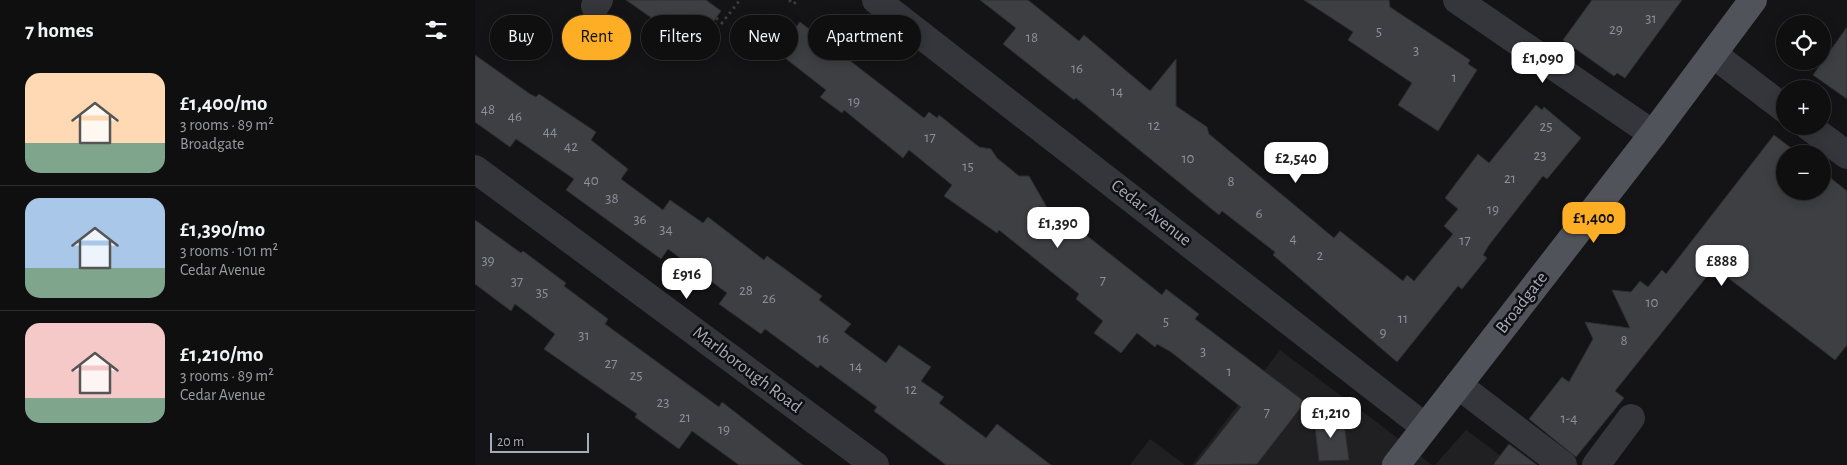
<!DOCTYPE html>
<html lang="en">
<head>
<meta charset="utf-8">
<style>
	body { margin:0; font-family:"Alegreya Sans",sans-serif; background:#181819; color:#f1f3f6; height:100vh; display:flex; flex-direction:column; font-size:19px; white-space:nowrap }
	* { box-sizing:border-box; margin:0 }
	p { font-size:16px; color:#9b9c9f }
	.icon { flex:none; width:28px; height:28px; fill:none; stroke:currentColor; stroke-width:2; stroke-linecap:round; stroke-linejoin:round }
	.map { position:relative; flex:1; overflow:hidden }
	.sheet { display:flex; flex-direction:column; background:#0f0f10; width:475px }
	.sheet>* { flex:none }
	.hud { position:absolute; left:15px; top:15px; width:475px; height:45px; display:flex; gap:10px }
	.buttons { position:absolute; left:1301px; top:15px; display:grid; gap:10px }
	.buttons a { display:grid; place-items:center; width:55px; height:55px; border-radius:50%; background:#0f0f10; box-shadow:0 2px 12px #0003,0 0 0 1px #2f2f30; font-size:25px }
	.scale { position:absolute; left:15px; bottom:12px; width:99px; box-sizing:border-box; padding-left:5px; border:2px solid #a5abb7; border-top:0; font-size:14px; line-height:18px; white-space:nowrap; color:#a5abb7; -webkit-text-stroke:4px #0f0f11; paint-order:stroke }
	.price { position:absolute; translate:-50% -42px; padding:0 11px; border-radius:10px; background:#fff; color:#222; font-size:16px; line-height:32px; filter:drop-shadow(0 1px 2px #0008) }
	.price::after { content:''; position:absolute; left:50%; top:30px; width:15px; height:11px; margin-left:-8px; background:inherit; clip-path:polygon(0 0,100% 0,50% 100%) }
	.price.on { background:#feae25; color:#111 }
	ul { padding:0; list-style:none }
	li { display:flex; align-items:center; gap:15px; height:125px; padding:0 25px }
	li+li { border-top:1px solid #2f2f30 }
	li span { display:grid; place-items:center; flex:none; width:140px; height:100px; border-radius:15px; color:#555 }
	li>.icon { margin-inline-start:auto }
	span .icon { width:60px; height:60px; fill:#fffc; stroke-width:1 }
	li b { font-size:21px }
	h2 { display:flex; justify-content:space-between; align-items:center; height:60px; padding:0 25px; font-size:21px }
	.tag { padding:0 18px; border-radius:22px; background:#0f0f10; box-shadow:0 2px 12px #0003,0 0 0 1px #2f2f30; font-size:18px; line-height:45px }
	.tag.on { background:#feae25; color:#111 }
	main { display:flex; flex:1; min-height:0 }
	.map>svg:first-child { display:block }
</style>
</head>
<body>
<main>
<section class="sheet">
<h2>7 homes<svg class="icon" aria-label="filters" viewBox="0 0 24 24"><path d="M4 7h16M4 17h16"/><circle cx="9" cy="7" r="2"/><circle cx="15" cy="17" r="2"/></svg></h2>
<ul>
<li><span style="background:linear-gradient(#ffd9b3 70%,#7fa58c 0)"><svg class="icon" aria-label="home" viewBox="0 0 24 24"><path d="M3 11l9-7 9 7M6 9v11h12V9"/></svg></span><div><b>£1,400/mo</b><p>3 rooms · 89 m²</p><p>Broadgate</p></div></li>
<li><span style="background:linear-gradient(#a9c7e8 70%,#7fa58c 0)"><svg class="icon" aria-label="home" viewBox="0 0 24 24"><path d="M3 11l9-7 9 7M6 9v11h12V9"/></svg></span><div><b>£1,390/mo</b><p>3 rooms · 101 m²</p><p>Cedar Avenue</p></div></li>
<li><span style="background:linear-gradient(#f6c9c9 75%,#7fa58c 0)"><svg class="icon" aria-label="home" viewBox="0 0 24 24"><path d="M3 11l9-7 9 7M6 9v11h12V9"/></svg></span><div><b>£1,210/mo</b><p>3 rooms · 89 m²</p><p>Cedar Avenue</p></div></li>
</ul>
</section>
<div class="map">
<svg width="1372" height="465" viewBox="0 0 1372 465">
	<rect width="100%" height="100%" fill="#141416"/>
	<g fill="#202023">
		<polygon points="805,350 912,430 957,465 717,465"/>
		<polygon points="991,430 1038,465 960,465"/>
		<polygon points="675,439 710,465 655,465"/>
	</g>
	<g fill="#3e3f43" stroke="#2e2e32">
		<polygon points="151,0 231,0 246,11 214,55 186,35 191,28"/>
		<polygon points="505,0 553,0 604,41 609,35 675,91 701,59 701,106 732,127 734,134 859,238 865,231 928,281 932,275 939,281 978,234 969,226 983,209 970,198 1003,154 1014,163 1061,105 1067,110 1069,107 1106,138 1072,179 1068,176 1014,245 1008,255 1012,258 987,289 983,286 922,362 798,255 800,252 747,211 744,215 601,98 599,100 528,44 541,28"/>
		<polygon points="829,0 914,0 915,7 995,60 993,64 1002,70 963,131 923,105 937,83 873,40 878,32"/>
		<polygon points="1117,0 1207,0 1150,78 1142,73 1139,76 1088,40"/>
		<polygon points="325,22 449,118 454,112 462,118 464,115 504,147 516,149 522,158 544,176 554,176 578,218 582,212 687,295 691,289 724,314 720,319 830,402 782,464 720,465 766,407 696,352 682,344 680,347 662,333 646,353 619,333 628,321 601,299 604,294 524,230 522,233 469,196 477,185 434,150 428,158 369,110 367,113 345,97 351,90 310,58 312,54 304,48"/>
		<polygon points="1372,27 1372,99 1338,75"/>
		<polygon points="0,55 55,94 61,97 64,94 121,132 116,140 153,169 146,179 188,210 195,200 228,223 233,217 289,260 292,256 347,296 344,300 376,324 369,332 411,363 424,345 456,367 446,381 469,397 464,403 511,438 522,424 576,465 471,465 399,411 402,407 345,365 343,368 290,329 286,334 244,304 252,293 193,249 186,259 91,190 99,179 41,139 35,147 0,122"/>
		<polygon points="1299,135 1324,154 1310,154 1310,191 1348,191 1348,172 1372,191 1372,345 1360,360 1243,270 1237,278 1233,275 1140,391 1149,398 1101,457 1054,419 1087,377 1094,382 1118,339 1110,322 1155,328 1137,290 1156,292 1165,281 1173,287 1187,270 1191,274"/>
		<polygon points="0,220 46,253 48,251 91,283 89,286 133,319 130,324 244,407 247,402 328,465 264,465 217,431 204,449 160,417 162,414 69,349 80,334 40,304 36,311 0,284"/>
		<polygon points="868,416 874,460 844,461 839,419"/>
		<polygon points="1034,444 1062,465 1018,465"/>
	</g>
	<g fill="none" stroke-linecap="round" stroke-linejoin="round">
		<g stroke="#3b3d42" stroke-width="3" stroke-dasharray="2.5 4" stroke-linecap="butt">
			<polyline points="314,0 319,4 322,0"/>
			<polyline points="241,18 247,23 265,0"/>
		</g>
		<g stroke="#35363b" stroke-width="28">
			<polyline points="401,0 950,427"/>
			<polyline points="982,0 1178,134"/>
			<polyline points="120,6 124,0"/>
			<polyline points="1238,54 1310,109"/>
			<polyline points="1333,126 1372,155"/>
			<polyline points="0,169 400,465"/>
			<polyline points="983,385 1088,465"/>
			<polyline points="1121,465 1156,418"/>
		</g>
		<polyline stroke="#51535b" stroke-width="28" points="921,465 1178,134 1278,0"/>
	</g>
	<g text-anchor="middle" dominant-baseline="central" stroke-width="5" stroke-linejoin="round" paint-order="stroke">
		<g font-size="15" fill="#8b909a">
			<text x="1176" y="18">31</text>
			<text x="1141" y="29">29</text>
			<text x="904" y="31">5</text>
			<text x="557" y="37">18</text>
			<text x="941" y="50">3</text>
			<text x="602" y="68">16</text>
			<text x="979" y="77">1</text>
			<text x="642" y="91">14</text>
			<text x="379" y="101">19</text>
			<text x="13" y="109">48</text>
			<text x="40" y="116">46</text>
			<text x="679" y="125">12</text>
			<text x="1071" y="126">25</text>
			<text x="75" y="131">44</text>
			<text x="455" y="137">17</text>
			<text x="96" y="146">42</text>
			<text x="1065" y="155">23</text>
			<text x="713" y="158">10</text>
			<text x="493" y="166">15</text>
			<text x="1035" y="178">21</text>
			<text x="116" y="180">40</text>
			<text x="756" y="181">8</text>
			<text x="137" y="198">38</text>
			<text x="1018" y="209">19</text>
			<text x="784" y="213">6</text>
			<text x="165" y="219">36</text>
			<text x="191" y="229">34</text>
			<text x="818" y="238">4</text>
			<text x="990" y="240">17</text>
			<text x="845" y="255">2</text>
			<text x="13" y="260">39</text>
			<text x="628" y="280">7</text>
			<text x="42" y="281">37</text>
			<text x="271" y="290">28</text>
			<text x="67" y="292">35</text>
			<text x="294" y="298">26</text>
			<text x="1177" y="302">10</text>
			<text x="928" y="318">11</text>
			<text x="691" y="321">5</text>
			<text x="908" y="332">9</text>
			<text x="109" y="335">31</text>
			<text x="348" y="338">16</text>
			<text x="1149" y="340">8</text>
			<text x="728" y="351">3</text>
			<text x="136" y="363">27</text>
			<text x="381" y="366">14</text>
			<text x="754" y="371">1</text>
			<text x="161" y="375">25</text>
			<text x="436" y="389">12</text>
			<text x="188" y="402">23</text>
			<text x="792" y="412">7</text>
			<text x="210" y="417">21</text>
			<text x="1094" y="418">1-4</text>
			<text x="249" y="429">19</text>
		</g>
		<g font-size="18" fill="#a5abb7" stroke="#0f0f11">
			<text transform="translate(676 213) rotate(38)">Cedar Avenue</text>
			<text transform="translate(1047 303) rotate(-52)">Broadgate</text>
			<text transform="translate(272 370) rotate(37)">Marlborough Road</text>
		</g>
	</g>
</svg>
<div class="buttons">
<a><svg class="icon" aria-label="locate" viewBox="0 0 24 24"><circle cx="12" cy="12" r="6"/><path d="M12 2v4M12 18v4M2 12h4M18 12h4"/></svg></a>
<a>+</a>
<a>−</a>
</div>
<div class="scale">20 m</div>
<b class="price" style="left:1068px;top:84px">£1,090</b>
<b class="price" style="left:821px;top:184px">£2,540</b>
<b class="price on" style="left:1119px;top:244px">£1,400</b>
<b class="price" style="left:583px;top:249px">£1,390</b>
<b class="price" style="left:1247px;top:287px">£888</b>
<b class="price" style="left:212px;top:300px">£916</b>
<b class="price" style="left:856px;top:439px">£1,210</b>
<div class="hud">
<a class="tag">Buy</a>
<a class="tag on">Rent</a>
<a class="tag">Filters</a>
<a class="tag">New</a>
<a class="tag">Apartment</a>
</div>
</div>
</main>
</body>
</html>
